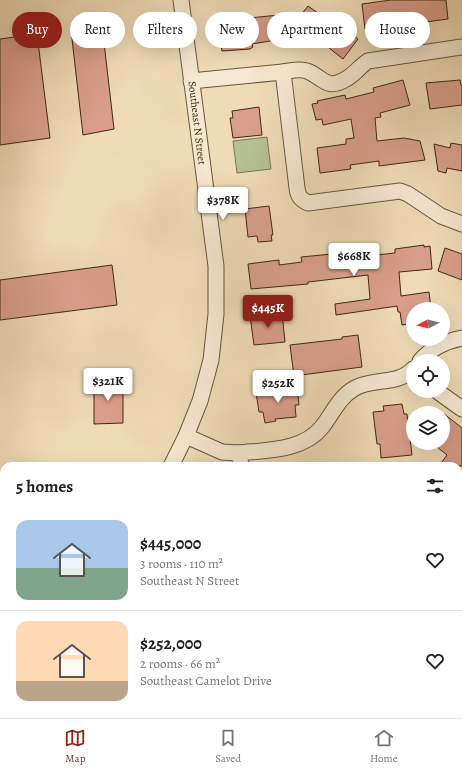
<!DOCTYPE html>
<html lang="en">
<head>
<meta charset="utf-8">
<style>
	body { margin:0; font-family:Alegreya,serif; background:#f2f2f2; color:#202124; height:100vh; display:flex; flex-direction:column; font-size:15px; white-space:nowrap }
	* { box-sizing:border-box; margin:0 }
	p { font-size:13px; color:#757577 }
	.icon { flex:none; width:22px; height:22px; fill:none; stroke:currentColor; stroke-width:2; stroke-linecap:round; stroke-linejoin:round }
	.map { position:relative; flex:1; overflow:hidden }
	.drawer { position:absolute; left:0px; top:462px; width:462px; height:256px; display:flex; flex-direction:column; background:#fff; border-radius:12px 12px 0 0; box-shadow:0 4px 16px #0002 }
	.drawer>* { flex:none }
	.top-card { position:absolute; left:12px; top:12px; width:438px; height:36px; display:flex; gap:8px }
	.needle { width:26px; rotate:263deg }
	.tools { position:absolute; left:406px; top:302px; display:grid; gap:8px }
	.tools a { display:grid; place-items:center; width:44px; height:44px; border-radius:50%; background:#fff; box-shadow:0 4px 16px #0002; font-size:20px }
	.price { position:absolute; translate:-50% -34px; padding:0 9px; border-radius:4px; background:#fff; color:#222; font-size:13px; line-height:26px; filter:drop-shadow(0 1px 2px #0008) }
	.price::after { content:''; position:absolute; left:50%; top:24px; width:12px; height:9px; margin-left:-6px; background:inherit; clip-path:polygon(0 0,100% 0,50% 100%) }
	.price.active { background:#8f2418; color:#fff }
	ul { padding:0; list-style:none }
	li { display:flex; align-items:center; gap:12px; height:100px; padding:0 16px }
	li+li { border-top:1px solid #e0e0e0 }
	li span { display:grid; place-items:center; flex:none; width:112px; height:80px; border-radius:12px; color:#555 }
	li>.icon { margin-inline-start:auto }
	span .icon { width:48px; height:48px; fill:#fffc; stroke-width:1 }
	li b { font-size:17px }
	h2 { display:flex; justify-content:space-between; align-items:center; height:48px; padding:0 16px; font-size:17px }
	.tag { padding:0 14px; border-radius:18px; background:#fff; box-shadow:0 4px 16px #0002; font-size:14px; line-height:36px }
	.tag.active { background:#8f2418; color:#fff }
	.menu { display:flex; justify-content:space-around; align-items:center; height:56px; border-top:1px solid #e0e0e0; background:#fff; font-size:11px; color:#757577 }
	.menu a { display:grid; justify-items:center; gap:2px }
	.menu .active { color:#8f2418 }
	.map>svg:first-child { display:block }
</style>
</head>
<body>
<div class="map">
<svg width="462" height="718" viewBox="0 0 462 718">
	<rect width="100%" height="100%" fill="#f0dbb7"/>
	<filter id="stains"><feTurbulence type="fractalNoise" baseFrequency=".005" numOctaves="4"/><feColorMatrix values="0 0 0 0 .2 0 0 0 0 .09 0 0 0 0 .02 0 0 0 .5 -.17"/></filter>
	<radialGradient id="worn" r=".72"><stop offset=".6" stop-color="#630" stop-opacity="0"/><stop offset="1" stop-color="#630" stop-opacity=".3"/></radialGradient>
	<polygon fill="#b5c192" stroke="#7a7653" points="267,137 271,169 237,173 233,141"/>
	<g fill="#da9f8b" stroke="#3e2a14">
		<polygon points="391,0 446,0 448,19 418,23 417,19 394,21 395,26 365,29 362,4"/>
		<polygon points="308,6 332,23 334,20 358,39 343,59 319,40 316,45 293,25"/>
		<polygon points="279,15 282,39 252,44 253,47 250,49 222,51 218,26 249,23 249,18"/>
		<polygon points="102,25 114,129 83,135 71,30"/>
		<polygon points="37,34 50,138 0,145 0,39"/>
		<polygon points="403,80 410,105 380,113 381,117 375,118 377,141 404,138 420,141 425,160 379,166 379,161 350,165 351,169 320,173 317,148 346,144 346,139 354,138 351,119 323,125 322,119 316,120 312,104 318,103 317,101 345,95 346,99 374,92 373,88"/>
		<polygon points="460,80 461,85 462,85 462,105 430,109 426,83"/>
		<polygon points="259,107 262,135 233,138 230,118 233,118 232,111"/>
		<polygon points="451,143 462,145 462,171 447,168 446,173 438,171 434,144 450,148"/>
		<polygon points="269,206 273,235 271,235 272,241 258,242 257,236 248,237 245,209"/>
		<polygon points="424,245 424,247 430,246 432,269 399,272 401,296 429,292 431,309 413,309 413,323 402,325 400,312 398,312 397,306 336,315 335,304 370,299 368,275 308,282 308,284 251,289 248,264 279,260 279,265 302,262 301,257 332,254 332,256 366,252 367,256 395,253 395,249"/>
		<polygon points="445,248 462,254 462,280 438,271"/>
		<polygon points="112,265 117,305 0,320 0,280"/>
		<polygon points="282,313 285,342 254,345 250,316"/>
		<polygon points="358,335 362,367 294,376 290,345 342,339 342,337"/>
		<polygon points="123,380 123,423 94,424 94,381"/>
		<polygon points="297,387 299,405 295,405 296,417 275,419 276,421 265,423 263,412 259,412 256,392"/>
		<polygon points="402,404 404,414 407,414 412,455 381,458 380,444 377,444 373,412 384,411 383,406"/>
		<polygon points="443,413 462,428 462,466 439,466 447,455 432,443 443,443"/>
	</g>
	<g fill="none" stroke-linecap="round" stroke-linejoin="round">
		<defs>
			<g id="minor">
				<path d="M462,47L368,61C360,66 355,74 346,79C326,91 323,77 307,71C300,68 290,71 283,72L297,188C298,196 300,199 308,203L400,191L408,194L441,216L462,224"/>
				<polyline points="191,81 283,72"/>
				<path d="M420,361C431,348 446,341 462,338"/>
				<polyline points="437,391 462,409"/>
				<polyline points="186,436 222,452 239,453 241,466"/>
				<path d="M239,453C267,450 303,451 322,427C333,413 339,397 355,388C372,378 399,385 413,369"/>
				<polyline points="171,466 186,436 200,401 211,360 216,314 216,266 181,0"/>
				<polyline points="458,510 462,504"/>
				<polyline points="0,577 4,576"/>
				<polyline points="273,714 274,718"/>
				<polyline points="52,718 53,714"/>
			</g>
		</defs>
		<use href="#minor" stroke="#6a563d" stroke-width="17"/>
		<use href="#minor" stroke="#f5e8d0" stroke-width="15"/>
	</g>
	<g text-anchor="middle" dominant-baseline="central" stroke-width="3" stroke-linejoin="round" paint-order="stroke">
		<g font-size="11" fill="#3e2a14" stroke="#f5e8d0">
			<text transform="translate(197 123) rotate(83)">Southeast N Street</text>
		</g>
	</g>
	<rect width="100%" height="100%" filter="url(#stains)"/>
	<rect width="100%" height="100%" fill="url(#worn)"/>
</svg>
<div class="tools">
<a><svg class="needle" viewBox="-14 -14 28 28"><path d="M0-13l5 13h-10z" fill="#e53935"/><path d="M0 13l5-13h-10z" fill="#757577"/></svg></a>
<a><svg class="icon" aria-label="locate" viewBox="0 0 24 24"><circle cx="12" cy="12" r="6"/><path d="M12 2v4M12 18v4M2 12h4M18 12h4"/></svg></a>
<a><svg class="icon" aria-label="layers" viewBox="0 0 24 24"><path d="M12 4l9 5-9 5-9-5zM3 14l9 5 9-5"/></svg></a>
</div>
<b class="price" style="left:223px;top:221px">$378K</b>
<b class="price" style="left:354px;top:277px">$668K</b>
<b class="price active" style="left:268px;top:329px">$445K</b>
<b class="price" style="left:108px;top:402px">$321K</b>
<b class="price" style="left:278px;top:404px">$252K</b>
<div class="top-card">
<a class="tag active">Buy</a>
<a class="tag">Rent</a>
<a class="tag">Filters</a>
<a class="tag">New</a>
<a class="tag">Apartment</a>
<a class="tag">House</a>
</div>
<section class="drawer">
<h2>5 homes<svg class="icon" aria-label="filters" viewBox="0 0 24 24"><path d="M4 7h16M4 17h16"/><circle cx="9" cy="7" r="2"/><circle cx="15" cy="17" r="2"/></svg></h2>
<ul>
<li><span style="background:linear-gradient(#a9c7e8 60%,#7fa58c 0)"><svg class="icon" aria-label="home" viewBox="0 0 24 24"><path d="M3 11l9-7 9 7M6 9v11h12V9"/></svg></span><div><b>$445,000</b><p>3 rooms · 110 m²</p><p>Southeast N Street</p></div><svg class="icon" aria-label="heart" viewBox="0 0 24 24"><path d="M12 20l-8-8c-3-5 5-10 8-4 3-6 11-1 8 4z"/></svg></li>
<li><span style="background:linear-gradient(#ffd9b3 75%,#b9a48a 0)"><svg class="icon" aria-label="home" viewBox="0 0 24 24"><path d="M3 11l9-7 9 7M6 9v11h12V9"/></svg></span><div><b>$252,000</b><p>2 rooms · 66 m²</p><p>Southeast Camelot Drive</p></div><svg class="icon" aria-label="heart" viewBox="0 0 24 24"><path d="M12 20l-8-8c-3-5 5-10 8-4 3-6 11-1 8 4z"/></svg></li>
</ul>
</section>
</div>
<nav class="menu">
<a class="active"><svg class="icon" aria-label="map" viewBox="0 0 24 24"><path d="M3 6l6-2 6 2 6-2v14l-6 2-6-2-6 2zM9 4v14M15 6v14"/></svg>Map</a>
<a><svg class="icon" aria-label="saved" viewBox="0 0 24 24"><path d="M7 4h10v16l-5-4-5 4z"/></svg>Saved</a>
<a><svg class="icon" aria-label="home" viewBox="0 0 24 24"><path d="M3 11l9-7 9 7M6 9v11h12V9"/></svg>Home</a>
</nav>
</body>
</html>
